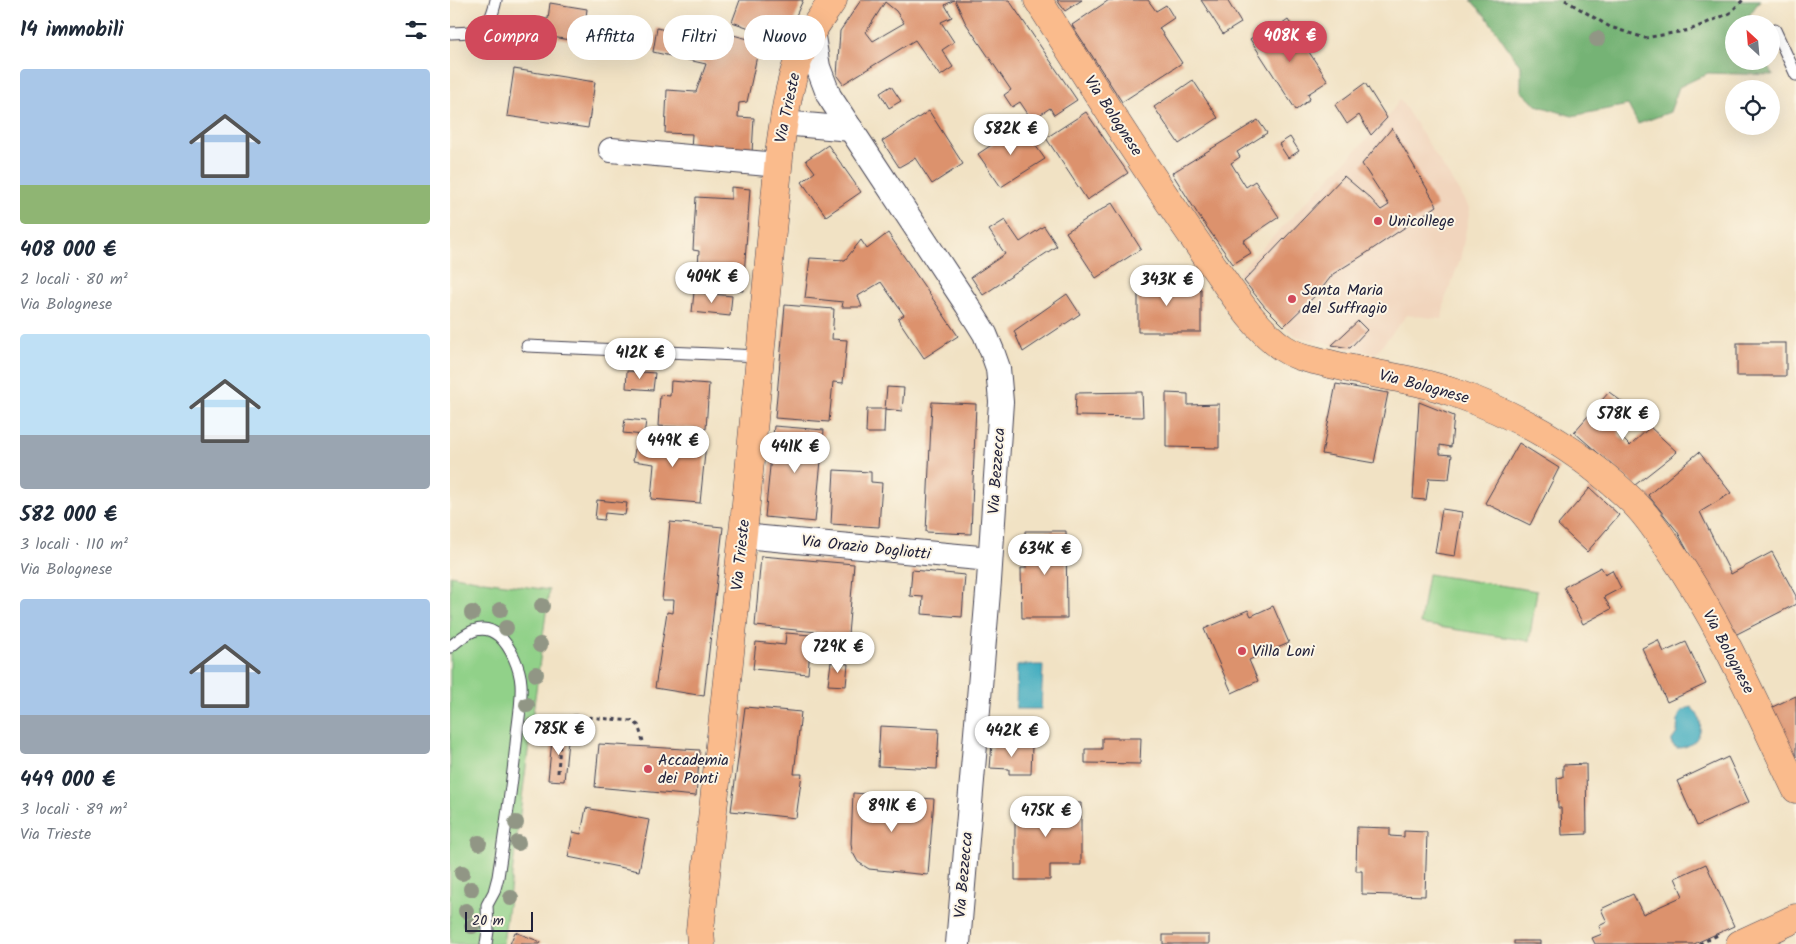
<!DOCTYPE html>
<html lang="it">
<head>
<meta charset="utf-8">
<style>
	body { margin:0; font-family:Kalam,sans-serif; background:#f2f2f3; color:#1f2937; height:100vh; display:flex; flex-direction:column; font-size:19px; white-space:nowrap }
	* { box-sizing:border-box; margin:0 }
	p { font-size:16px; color:#747a83 }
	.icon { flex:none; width:28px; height:28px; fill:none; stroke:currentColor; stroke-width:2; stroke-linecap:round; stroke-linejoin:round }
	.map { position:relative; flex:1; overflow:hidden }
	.sheet { display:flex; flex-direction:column; background:#fff; width:450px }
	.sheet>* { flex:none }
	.top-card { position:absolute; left:15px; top:15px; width:475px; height:45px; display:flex; gap:10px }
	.needle { width:32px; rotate:334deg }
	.controls { position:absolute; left:1275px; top:15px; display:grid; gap:10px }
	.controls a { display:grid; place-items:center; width:55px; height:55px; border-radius:50%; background:#fff; box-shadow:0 5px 20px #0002; font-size:25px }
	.scale { position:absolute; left:15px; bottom:12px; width:68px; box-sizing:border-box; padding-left:5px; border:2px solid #22223b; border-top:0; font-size:14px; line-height:18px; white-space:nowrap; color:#22223b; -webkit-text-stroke:4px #fcf5e5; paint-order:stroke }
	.price { position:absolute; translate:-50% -42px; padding:0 11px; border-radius:18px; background:#fff; color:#222; font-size:16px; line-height:32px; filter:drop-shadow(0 1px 2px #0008) }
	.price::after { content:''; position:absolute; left:50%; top:30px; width:15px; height:11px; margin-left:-8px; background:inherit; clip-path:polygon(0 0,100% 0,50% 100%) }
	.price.on { background:#d1495b; color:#fff }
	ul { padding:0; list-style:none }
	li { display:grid; align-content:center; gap:10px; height:265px; padding:0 20px }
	li span { display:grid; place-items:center; height:155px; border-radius:5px; color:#555 }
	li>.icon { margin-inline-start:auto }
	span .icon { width:90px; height:90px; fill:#fffc; stroke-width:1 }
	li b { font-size:21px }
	h2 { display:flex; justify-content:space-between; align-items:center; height:60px; padding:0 20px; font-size:21px }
	.tag { padding:0 18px; border-radius:22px; background:#fff; box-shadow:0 5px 20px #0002; font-size:18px; line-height:45px }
	.tag.on { background:#d1495b; color:#fff }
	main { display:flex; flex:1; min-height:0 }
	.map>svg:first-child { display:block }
</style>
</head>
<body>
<main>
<section class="sheet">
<h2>14 immobili<svg class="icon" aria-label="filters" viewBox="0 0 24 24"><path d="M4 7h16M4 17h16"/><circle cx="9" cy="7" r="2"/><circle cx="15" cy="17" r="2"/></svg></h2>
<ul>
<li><span style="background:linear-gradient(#a9c7e8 75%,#8fb573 0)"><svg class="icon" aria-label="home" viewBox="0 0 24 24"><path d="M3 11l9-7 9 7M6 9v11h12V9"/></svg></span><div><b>408 000 €</b><p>2 locali · 80 m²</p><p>Via Bolognese</p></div></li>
<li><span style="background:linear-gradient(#bfe0f5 65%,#9aa5b1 0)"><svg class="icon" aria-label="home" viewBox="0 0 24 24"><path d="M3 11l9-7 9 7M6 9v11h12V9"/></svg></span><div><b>582 000 €</b><p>3 locali · 110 m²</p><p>Via Bolognese</p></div></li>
<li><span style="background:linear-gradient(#a9c7e8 75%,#9aa5b1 0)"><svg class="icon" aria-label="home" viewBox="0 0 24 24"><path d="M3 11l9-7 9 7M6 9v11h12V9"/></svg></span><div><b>449 000 €</b><p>3 locali · 89 m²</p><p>Via Trieste</p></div></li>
</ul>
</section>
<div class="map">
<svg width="1346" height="944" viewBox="0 0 1346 944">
	<rect width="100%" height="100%" fill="#fcf5e5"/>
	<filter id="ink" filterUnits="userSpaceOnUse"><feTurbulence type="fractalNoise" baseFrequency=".02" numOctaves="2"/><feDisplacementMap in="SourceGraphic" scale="10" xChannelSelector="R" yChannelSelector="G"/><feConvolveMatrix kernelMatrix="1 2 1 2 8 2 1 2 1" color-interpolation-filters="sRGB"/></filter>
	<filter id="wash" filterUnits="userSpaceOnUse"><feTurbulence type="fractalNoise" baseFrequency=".0096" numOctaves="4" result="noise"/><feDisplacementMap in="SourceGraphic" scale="20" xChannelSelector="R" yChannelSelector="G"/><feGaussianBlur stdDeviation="1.12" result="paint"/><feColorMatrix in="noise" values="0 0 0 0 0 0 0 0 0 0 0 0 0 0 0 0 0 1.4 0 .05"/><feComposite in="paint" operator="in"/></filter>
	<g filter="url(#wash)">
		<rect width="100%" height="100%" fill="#f1e2c4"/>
		<polygon fill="#f1d5bd" points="950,99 1020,209 1010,260 995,299 992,319 957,315 925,354 846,336 834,326 869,291 850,272 815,307 788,273 937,118"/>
		<g fill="#91d189" stroke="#5a7a62">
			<polygon points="978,574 1087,591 1079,641 970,624"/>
			<polygon points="0,575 26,580 99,590 53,944 0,944"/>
		</g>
		<polygon fill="#74b375" stroke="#4b6a58" points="1021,0 1310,0 1296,20 1298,24 1284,24 1284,61 1316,61 1323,75 1258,73 1229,87 1220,112 1188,124 1178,105 1122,116 1086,105 1071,91 1071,67 1038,19"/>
		<g fill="#40acbf" stroke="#31677d">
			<polygon points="567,665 593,665 591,709 566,709"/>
			<path d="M1241,707C1259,722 1250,748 1227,748L1222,745V740L1227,733C1228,720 1226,711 1241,707Z"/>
		</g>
		<g id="blocks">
			<g fill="#dc926d" fill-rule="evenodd">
				<polygon points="290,0 353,0 335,40 282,22"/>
				<path d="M411,0H504L495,5L502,17L491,22L504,42L492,50L503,67L490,76L465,40L393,84L387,76L390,31ZM435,2L446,11L454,23L423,41L416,32Z"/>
				<polygon points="505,0 559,0 627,100 604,115 600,108 582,120 570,102 562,107 554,95 561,90 515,22"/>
				<polygon points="607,0 632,0 615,11"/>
				<polygon points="659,0 698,0 706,11 716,5 724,18 709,28 732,63 672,102 622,25"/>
				<polygon points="751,0 777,0 791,23 773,34"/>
				<polygon points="100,3 137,9 136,17 155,20 153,31 144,30 141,43 88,35 90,18 98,19"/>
				<polygon points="838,20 878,81 858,94 860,99 846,110 800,39 815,29 818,34"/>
				<polygon points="207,28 281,45 283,35 310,42 297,102 289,103 288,117 304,118 302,153 241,150 242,134 215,133 217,90 246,92 256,64 203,52"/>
				<polygon points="64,69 145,82 138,128 57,116"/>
				<polygon points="743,80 768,118 729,144 704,107"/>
				<polygon points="915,83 937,118 921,135 909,115 897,124 885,105"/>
				<polygon points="441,86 451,101 439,108 430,93"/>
				<polygon points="479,111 513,164 482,184 465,158 449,167 432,141"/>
				<polygon points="636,112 678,173 637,200 596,138"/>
				<polygon points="808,120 817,133 787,152 790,157 781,163 796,187 805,181 829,217 793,241 801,253 783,264 749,216 722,173"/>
				<polygon points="571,125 595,159 551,187 528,154"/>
				<polygon points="942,128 987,206 915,254 883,274 870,291 834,326 815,307 794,281 894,176 920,198 931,210 939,205 912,164"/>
				<polygon points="840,137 849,151 838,158 829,144"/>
				<polygon points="378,145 411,192 376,216 352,182 365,172 356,160"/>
				<polygon points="281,187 300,189 293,291 266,289 267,268 248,267 249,251 243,250 246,197 281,199"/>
				<polygon points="662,203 691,249 646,278 616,232"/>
				<polygon points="555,220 570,242 594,226 607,246 533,295 521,277 555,254 539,230"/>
				<polygon points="438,233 508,336 474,358 448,319 454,315 431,282 408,296 412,307 392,307 393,302 355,298 360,258 395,260 411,240 417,249"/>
				<polygon points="688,272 711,272 711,289 751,289 751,332 688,332"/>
				<polygon points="244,292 282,296 280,316 242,312"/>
				<polygon points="617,294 630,314 573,352 564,331"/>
				<polygon points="335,305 384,309 382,339 397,340 393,383 383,382 379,422 325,418"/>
				<polygon points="908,321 917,330 900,348 882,345"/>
				<rect x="1287" y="343" width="49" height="33"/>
				<polygon points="177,371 205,373 203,390 176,388"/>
				<polygon points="221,381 259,384 256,429 208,426 210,395 220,396"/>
				<polygon points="886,384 938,393 924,463 872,454"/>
				<polygon points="437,387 454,388 452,411 435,409 434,433 416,433 417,409 435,409"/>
				<polygon points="692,392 693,417 625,416 626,393"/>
				<polygon points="1159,392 1183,410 1168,428 1169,435 1180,446 1200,427 1227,452 1185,485 1124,432"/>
				<polygon points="716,393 738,394 738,405 769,404 769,448 716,447"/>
				<polygon points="482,402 526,404 521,534 476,532"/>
				<polygon points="969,402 1004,416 1001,447 990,445 990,454 1002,455 999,479 979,478 976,500 963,499"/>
				<polygon points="175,419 196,421 194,435 173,433"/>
				<polygon points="324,426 374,430 365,522 315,517"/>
				<polygon points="187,436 256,443 250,503 201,499 204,464 183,461"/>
				<polygon points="1069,443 1109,468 1080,525 1035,503"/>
				<polygon points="1249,452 1281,493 1250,512 1281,574 1322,552 1346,596 1346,604 1283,636 1227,531 1198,495"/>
				<polygon points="384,470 421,472 421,482 432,483 429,527 381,524"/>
				<polygon points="1140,488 1169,515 1137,552 1108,525"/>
				<polygon points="147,500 177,503 175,515 155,513 154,520 145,519"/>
				<polygon points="992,509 1012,512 1005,556 985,553"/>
				<polygon points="220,522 273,527 254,696 205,688 217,612 223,613 224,600 212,600"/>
				<polygon points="575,531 616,531 617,618 572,618 571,568 576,568"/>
				<polygon points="311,556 404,564 398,635 305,626"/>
				<polygon points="1151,567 1155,574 1162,570 1171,588 1154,597 1161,609 1133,624 1114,587"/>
				<polygon points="462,570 515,575 512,617 472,614 473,597 460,596"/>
				<polygon points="823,606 839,643 799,660 808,681 782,693 754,629 798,610 801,616"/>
				<polygon points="336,633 361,635 358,674 303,669 306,642 335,645"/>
				<polygon points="1208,640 1214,652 1236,642 1256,684 1217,702 1192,648"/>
				<polygon points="381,662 398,664 396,686 378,685"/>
				<polygon points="1346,696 1346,766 1318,709"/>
				<polygon points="295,707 351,712 344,774 352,774 346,818 281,811"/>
				<polygon points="430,726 489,729 487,769 428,766"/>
				<polygon points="103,730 119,731 114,781 98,780"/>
				<polygon points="652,738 691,738 690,764 635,763 635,749 652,749"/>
				<polygon points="542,743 582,745 581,774 559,774 559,769 540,768"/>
				<polygon points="149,744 250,750 246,796 145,787"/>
				<polygon points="1278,757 1299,802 1247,826 1227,781"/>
				<polygon points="1136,764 1137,834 1112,835 1111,808 1108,808 1107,778 1113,777 1113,765"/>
				<polygon points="403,793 484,799 478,875 419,869 408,862 402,851 401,843"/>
				<polygon points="565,802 631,803 631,865 600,865 600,880 565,880"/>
				<polygon points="136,808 199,820 189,871 118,857 123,832 131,834"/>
				<polygon points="907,827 940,828 940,836 954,837 954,831 977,832 975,896 912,894 912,871 906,871"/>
				<polygon points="1256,864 1284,926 1244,944 1145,944 1142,938 1152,934 1149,926 1157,922 1151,909 1183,894 1193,914 1202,910 1233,896 1225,878"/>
				<polygon points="65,932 91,942 90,944 60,944"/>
				<rect x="713" y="935" width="46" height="9"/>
				<rect x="1064" y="941" width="26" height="3"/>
			</g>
		</g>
	</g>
	<g filter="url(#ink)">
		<use href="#blocks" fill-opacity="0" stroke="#413f50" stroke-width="1"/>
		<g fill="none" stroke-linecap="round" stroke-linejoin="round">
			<defs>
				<g id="lane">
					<polyline points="1325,30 1346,75"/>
					<path d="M0,33C31,32 39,32 46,0"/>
					<polyline points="77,346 310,356"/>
					<path d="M0,647C14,635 31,620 49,636C61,647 70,668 71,684C72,700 69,717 67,733C63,781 55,829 48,877L44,892L37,905L38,931L36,944"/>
				</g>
				<g id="street">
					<polyline points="362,31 368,67 379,96 517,305 535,334 542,351 548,368 551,402 539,581 508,944"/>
					<polyline points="333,123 401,129"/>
					<polyline points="161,150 328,165"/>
					<polyline points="293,536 540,559"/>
				</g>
				<g id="primary">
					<path d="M588,0C643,87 699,175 759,260C781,290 802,326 833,348C846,357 861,359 876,363C919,374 964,378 1005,393C1068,415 1128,450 1177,496C1194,511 1207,531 1220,550C1271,624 1307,708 1346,789"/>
					<path d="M251,944L250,930L295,514L330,147C335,112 340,74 356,42C363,27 374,14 383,0"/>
					<polyline points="1290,944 1346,918"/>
				</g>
			</defs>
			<use href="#lane" stroke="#413f50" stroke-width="13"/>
			<use href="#street" stroke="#413f50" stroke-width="26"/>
			<use href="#primary" stroke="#413f50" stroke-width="29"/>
			<g stroke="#413f50" stroke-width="3" stroke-dasharray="4 4" stroke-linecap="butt">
				<polyline points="1115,0 1160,27 1195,38 1240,30 1280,13 1293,0"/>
				<polyline points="108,773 111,727 116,717 126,716 182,721 188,725 193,741"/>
				<polyline points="1249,944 1268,935"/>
			</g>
			<use href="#lane" stroke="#fff" stroke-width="11"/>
			<use href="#street" stroke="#fff" stroke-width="24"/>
			<use href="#primary" stroke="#fabb8c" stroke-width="28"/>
		</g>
		<g fill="#919685">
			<circle cx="1147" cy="39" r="8"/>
			<circle cx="92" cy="606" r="8"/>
			<circle cx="50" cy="610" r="8"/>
			<circle cx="22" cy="613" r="8"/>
			<circle cx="56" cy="628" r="8"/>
			<circle cx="90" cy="645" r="8"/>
			<circle cx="86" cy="674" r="8"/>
			<circle cx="77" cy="705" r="8"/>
			<circle cx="82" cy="726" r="8"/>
			<circle cx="66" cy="823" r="8"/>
			<circle cx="29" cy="843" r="8"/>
			<circle cx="68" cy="843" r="8"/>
			<circle cx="12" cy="873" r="8"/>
			<circle cx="21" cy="889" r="8"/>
			<circle cx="61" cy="898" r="8"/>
			<circle cx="16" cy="911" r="8"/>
			<circle cx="22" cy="926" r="8"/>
		</g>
	</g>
	<g fill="#d1495b" stroke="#fcf5e5" stroke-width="2">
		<circle cx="928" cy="221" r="5"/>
		<circle cx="842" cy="299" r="5"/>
		<circle cx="792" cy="651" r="5"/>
		<circle cx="198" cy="769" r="5"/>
	</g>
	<g text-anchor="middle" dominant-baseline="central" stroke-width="4" stroke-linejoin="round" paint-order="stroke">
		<g font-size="16" fill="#22223b" stroke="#fcf5e5">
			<text transform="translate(338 108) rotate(-78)">Via Trieste</text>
			<text transform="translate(663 116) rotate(57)">Via Bolognese</text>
			<text transform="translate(974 387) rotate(15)">Via Bolognese</text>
			<text transform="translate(547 471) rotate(-86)">Via Bezzecca</text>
			<text transform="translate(416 548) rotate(6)">Via Orazio Dogliotti</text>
			<text transform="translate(291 555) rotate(-84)">Via Trieste</text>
			<text transform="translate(1278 652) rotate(62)">Via Bolognese</text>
			<text transform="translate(514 875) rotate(-85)">Via Bezzecca</text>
		</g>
		<g font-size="16" fill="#22223b" stroke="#fcf5e5" text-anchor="start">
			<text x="938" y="221">Unicollege</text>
			<text x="852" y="290">Santa Maria<tspan x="852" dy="18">del Suffragio</tspan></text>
			<text x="802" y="651">Villa Loni</text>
			<text x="208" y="760">Accademia<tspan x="208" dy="18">dei Ponti</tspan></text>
		</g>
	</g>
</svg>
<div class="controls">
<a><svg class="needle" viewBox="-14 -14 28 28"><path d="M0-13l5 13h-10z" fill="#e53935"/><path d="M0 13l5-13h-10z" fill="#747a83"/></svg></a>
<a><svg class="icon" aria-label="locate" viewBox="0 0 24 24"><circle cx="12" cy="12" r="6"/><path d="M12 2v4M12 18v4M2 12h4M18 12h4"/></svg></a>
</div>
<div class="scale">20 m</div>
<b class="price on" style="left:840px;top:63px">408K €</b>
<b class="price" style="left:561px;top:156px">582K €</b>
<b class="price" style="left:262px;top:304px">404K €</b>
<b class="price" style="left:717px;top:307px">343K €</b>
<b class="price" style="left:190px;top:380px">412K €</b>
<b class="price" style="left:1173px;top:441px">578K €</b>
<b class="price" style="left:223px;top:468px">449K €</b>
<b class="price" style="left:345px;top:474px">441K €</b>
<b class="price" style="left:595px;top:576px">634K €</b>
<b class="price" style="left:388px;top:674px">729K €</b>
<b class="price" style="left:109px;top:756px">785K €</b>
<b class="price" style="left:562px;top:758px">442K €</b>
<b class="price" style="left:442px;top:833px">891K €</b>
<b class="price" style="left:596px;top:838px">475K €</b>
<div class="top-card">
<a class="tag on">Compra</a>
<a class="tag">Affitta</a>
<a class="tag">Filtri</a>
<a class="tag">Nuovo</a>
</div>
</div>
</main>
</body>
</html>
